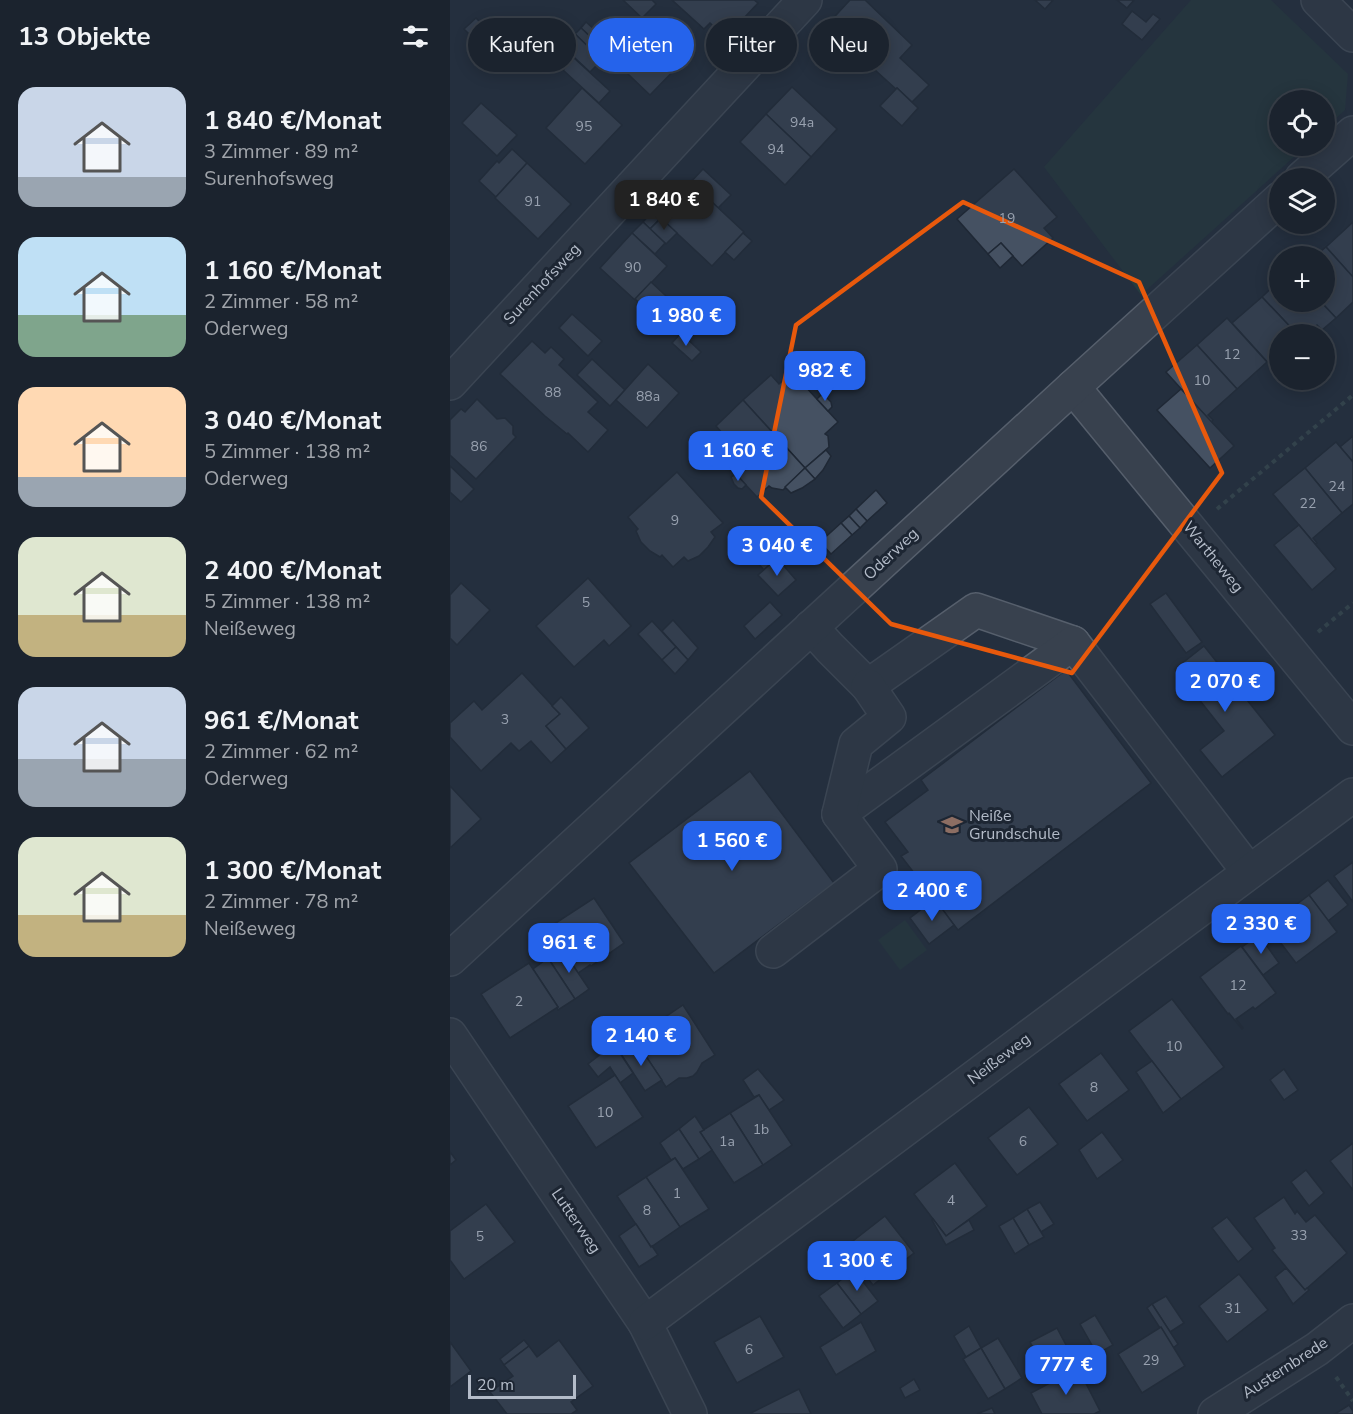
<!DOCTYPE html>
<html lang="de">
<head>
<meta charset="utf-8">
<style>
	body { margin:0; font-family:"Nunito Sans",sans-serif; background:#282f3a; color:#f1f3f6; height:100vh; display:flex; flex-direction:column; font-size:22px; white-space:nowrap }
	* { box-sizing:border-box; margin:0 }
	p { font-size:20px; color:#a0a4aa }
	.icon { flex:none; width:33px; height:33px; fill:none; stroke:currentColor; stroke-width:2; stroke-linecap:round; stroke-linejoin:round }
	.map { position:relative; flex:1; overflow:hidden }
	.drawer { display:flex; flex-direction:column; background:#1b232e; width:450px }
	.drawer>* { flex:none }
	.guide { position:absolute; left:18px; top:18px; width:570px; height:54px; display:flex; gap:12px }
	.controls { position:absolute; left:819px; top:90px; display:grid; gap:12px }
	.controls a { display:grid; place-items:center; width:66px; height:66px; border-radius:50%; background:#1b232e; box-shadow:0 3px 15px #0003,0 0 0 2px #39404a; font-size:30px }
	.scale { position:absolute; left:18px; bottom:15px; width:108px; box-sizing:border-box; padding-left:6px; border:3px solid #b4bcc9; border-top:0; font-size:16px; line-height:21px; white-space:nowrap; color:#b4bcc9; -webkit-text-stroke:4px #1d2633; paint-order:stroke }
	.price { position:absolute; translate:-50% -51px; padding:0 14px; border-radius:12px; background:#2563eb; color:#fff; font-size:20px; line-height:39px; filter:drop-shadow(0 2px 3px #0008) }
	.price::after { content:''; position:absolute; left:50%; top:36px; width:18px; height:14px; margin-left:-9px; background:inherit; clip-path:polygon(0 0,100% 0,50% 100%) }
	.price.selected { background:#222; color:#fff }
	ul { padding:0; list-style:none }
	li { display:flex; align-items:center; gap:18px; height:150px; padding:0 18px }
	li span { display:grid; place-items:center; flex:none; width:168px; height:120px; border-radius:18px; color:#555 }
	li>.icon { margin-inline-start:auto }
	span .icon { width:72px; height:72px; fill:#fffc; stroke-width:1 }
	li b { font-size:26px }
	h2 { display:flex; justify-content:space-between; align-items:center; height:72px; padding:0 18px; font-size:26px }
	.tag { padding:0 21px; border-radius:27px; background:#1b232e; box-shadow:0 3px 15px #0003,0 0 0 2px #39404a; font-size:21px; line-height:54px }
	.tag.selected { background:#2563eb; color:#fff }
	main { display:flex; flex:1; min-height:0 }
	.map>svg:first-child { display:block }
</style>
</head>
<body>
<main>
<section class="drawer">
<h2>13 Objekte<svg class="icon" aria-label="filters" viewBox="0 0 24 24"><path d="M4 7h16M4 17h16"/><circle cx="9" cy="7" r="2"/><circle cx="15" cy="17" r="2"/></svg></h2>
<ul>
<li><span style="background:linear-gradient(#c9d6e8 75%,#9aa5b1 0)"><svg class="icon" aria-label="home" viewBox="0 0 24 24"><path d="M3 11l9-7 9 7M6 9v11h12V9"/></svg></span><div><b>1 840 €/Monat</b><p>3 Zimmer · 89 m²</p><p>Surenhofsweg</p></div></li>
<li><span style="background:linear-gradient(#bfe0f5 65%,#7fa58c 0)"><svg class="icon" aria-label="home" viewBox="0 0 24 24"><path d="M3 11l9-7 9 7M6 9v11h12V9"/></svg></span><div><b>1 160 €/Monat</b><p>2 Zimmer · 58 m²</p><p>Oderweg</p></div></li>
<li><span style="background:linear-gradient(#ffd9b3 75%,#9aa5b1 0)"><svg class="icon" aria-label="home" viewBox="0 0 24 24"><path d="M3 11l9-7 9 7M6 9v11h12V9"/></svg></span><div><b>3 040 €/Monat</b><p>5 Zimmer · 138 m²</p><p>Oderweg</p></div></li>
<li><span style="background:linear-gradient(#dfe7d0 65%,#c2b280 0)"><svg class="icon" aria-label="home" viewBox="0 0 24 24"><path d="M3 11l9-7 9 7M6 9v11h12V9"/></svg></span><div><b>2 400 €/Monat</b><p>5 Zimmer · 138 m²</p><p>Neißeweg</p></div></li>
<li><span style="background:linear-gradient(#c9d6e8 60%,#9aa5b1 0)"><svg class="icon" aria-label="home" viewBox="0 0 24 24"><path d="M3 11l9-7 9 7M6 9v11h12V9"/></svg></span><div><b>961 €/Monat</b><p>2 Zimmer · 62 m²</p><p>Oderweg</p></div></li>
<li><span style="background:linear-gradient(#dfe7d0 65%,#c2b280 0)"><svg class="icon" aria-label="home" viewBox="0 0 24 24"><path d="M3 11l9-7 9 7M6 9v11h12V9"/></svg></span><div><b>1 300 €/Monat</b><p>2 Zimmer · 78 m²</p><p>Neißeweg</p></div></li>
</ul>
</section>
<div class="map">
<svg width="903" height="1414" viewBox="0 0 903 1414">
	<rect width="100%" height="100%" fill="#242f3e"/>
	<g fill="#263c3f">
		<polygon points="741,0 821,0 898,74 895,110 875,128 874,100 830,100 830,146 856,146 691,295 594,167"/>
		<polygon points="455,920 477,950 450,970 428,940"/>
	</g>
	<g fill="#455162" stroke="#1f2835" stroke-width="1.5">
		<polygon points="173,0 202,0 206,4 192,18"/>
		<polygon points="222,0 304,0 308,3 276,37 260,23 254,29"/>
		<polygon points="400,0 415,0 462,45 450,58 479,85 462,102 447,88 446,89 414,60 413,61 403,51 396,58 374,37 381,30 376,26"/>
		<polygon points="585,0 603,0 595,9"/>
		<polygon points="667,0 684,0 677,8"/>
		<polygon points="682,11 696,22 703,14 710,19 692,40 672,24"/>
		<polygon points="26,18 38,30 27,42 14,29"/>
		<polygon points="136,22 164,47 158,53 131,28"/>
		<polygon points="187,22 231,63 200,95 157,54"/>
		<polygon points="131,28 158,53 152,60 125,34"/>
		<polygon points="38,30 42,33 30,45 27,42"/>
		<polygon points="125,34 152,60 140,72 112,46"/>
		<polygon points="124,58 160,91 149,103 113,70"/>
		<polygon points="342,87 387,129 361,157 316,114"/>
		<polygon points="132,88 172,125 135,164 96,128"/>
		<polygon points="447,88 468,108 452,126 430,106"/>
		<polygon points="31,103 67,135 47,156 12,123"/>
		<polygon points="316,114 361,157 335,185 290,142"/>
		<polygon points="62,149 77,163 46,197 29,181 47,161 49,163"/>
		<polygon points="77,163 121,204 88,239 45,198"/>
		<polygon points="253,169 281,195 268,208 247,188 245,189 239,184"/>
		<polygon points="564,169 607,217 594,228 603,238 572,266 551,243 538,254 507,219"/>
		<polygon points="239,184 245,189 229,206 223,201"/>
		<polygon points="247,188 294,232 262,266 215,222"/>
		<polygon points="203,211 211,218 200,229 193,222"/>
		<polygon points="211,218 227,233 216,244 200,229"/>
		<polygon points="193,222 215,243 205,254 182,233"/>
		<polygon points="903,222 903,277 876,247"/>
		<polygon points="182,233 217,266 185,300 150,268"/>
		<polygon points="293,233 302,241 284,260 275,252"/>
		<polygon points="551,243 563,256 550,268 538,254"/>
		<polygon points="876,247 903,277 903,302 886,318 871,302 874,302 874,256 865,256"/>
		<polygon points="830,280 830,302 871,302 886,318 872,330 867,325 857,334 847,334 812,297"/>
		<polygon points="201,282 230,309 214,325 185,299"/>
		<polygon points="812,297 847,334 830,334 830,360 822,367 782,323"/>
		<polygon points="122,314 152,341 138,356 109,328"/>
		<polygon points="777,318 817,362 787,389 747,345"/>
		<polygon points="231,333 251,352 242,361 222,343"/>
		<polygon points="82,341 95,353 101,347 114,359 109,365 148,402 138,412 158,430 138,452 118,433 117,434 95,416 50,374"/>
		<polygon points="747,345 787,389 758,415 763,420 761,422 716,372"/>
		<polygon points="142,359 175,390 160,406 127,375"/>
		<polygon points="198,364 229,393 197,428 166,400"/>
		<polygon points="342,372 388,422 375,434 378,436 379,447 355,468 293,400 321,375 329,384"/>
		<polygon points="731,389 784,446 760,468 707,410"/>
		<polygon points="371,395 377,398 381,402 382,407 378,411 367,399"/>
		<polygon points="27,399 47,419 55,418 63,426 63,434 66,437 26,479 0,455 0,420 11,409 15,412"/>
		<polygon points="293,400 355,468 333,490 322,488 319,486 307,497 260,446 273,434 266,426"/>
		<polygon points="903,436 903,462 890,447"/>
		<polygon points="886,442 903,462 903,504 892,513 855,468"/>
		<polygon points="376,450 381,456 373,470 365,479 355,468"/>
		<polygon points="0,466 24,489 11,502 0,492"/>
		<polygon points="355,468 365,479 352,488 341,493 335,487"/>
		<polygon points="855,468 892,513 863,538 867,543 865,544 823,494"/>
		<polygon points="227,472 273,523 261,532 265,537 258,547 249,556 238,561 234,557 223,567 212,555 210,557 200,551 191,542 186,531 188,529 178,517"/>
		<polygon points="286,474 296,485 292,489 288,488 284,484 281,477"/>
		<polygon points="426,490 437,503 417,521 406,509"/>
		<polygon points="406,509 417,521 410,528 399,516"/>
		<polygon points="399,516 410,528 402,535 391,523"/>
		<polygon points="391,523 402,535 381,554 370,542"/>
		<polygon points="849,525 886,569 862,590 824,545"/>
		<polygon points="314,544 327,558 314,570 301,555"/>
		<polygon points="327,558 346,580 328,596 308,575"/>
		<polygon points="138,578 181,626 159,646 154,640 124,667 86,626"/>
		<polygon points="11,583 40,610 7,645 0,638 0,595"/>
		<polygon points="716,593 752,642 736,653 700,604"/>
		<polygon points="320,602 332,615 305,639 294,626"/>
		<polygon points="223,620 248,648 238,660 212,631"/>
		<polygon points="202,621 226,647 212,660 188,634"/>
		<polygon points="754,646 825,735 772,777 750,750 774,731 725,669"/>
		<polygon points="226,647 238,660 225,674 212,660"/>
		<polygon points="616,670 701,783 508,930 451,856 458,852 435,822 478,790 471,780"/>
		<polygon points="72,673 110,714 96,726 116,749 101,763 81,741 69,751 61,743 31,771 0,737 0,723 24,701 32,710"/>
		<polygon points="111,697 139,728 116,749 96,726 110,714 102,706"/>
		<polygon points="300,771 384,883 264,973 179,863"/>
		<polygon points="0,786 31,819 0,848"/>
		<polygon points="903,862 903,902 884,876"/>
		<polygon points="878,880 898,905 878,921 859,895"/>
		<polygon points="859,895 887,932 846,963 818,926"/>
		<polygon points="144,898 174,943 141,966 140,965 128,973 98,928"/>
		<polygon points="485,899 504,925 479,944 460,918"/>
		<polygon points="809,935 829,963 813,975 792,947"/>
		<polygon points="791,946 826,993 805,1009 803,1007 786,1019 793,1028 792,1029 779,1013 778,1014 750,977"/>
		<polygon points="112,949 139,989 125,999 98,958"/>
		<polygon points="98,958 125,999 108,1010 107,1008 108,1007 83,969"/>
		<polygon points="79,963 108,1007 60,1038 31,994"/>
		<polygon points="722,999 774,1067 731,1099 679,1031"/>
		<polygon points="233,1005 265,1055 252,1063 247,1072 243,1076 237,1078 229,1078 216,1087 184,1038"/>
		<polygon points="187,1043 212,1080 195,1091 171,1054"/>
		<polygon points="164,1044 183,1073 170,1083 160,1067 148,1077 138,1064"/>
		<polygon points="651,1053 679,1090 637,1121 609,1084"/>
		<polygon points="702,1061 731,1099 713,1113 686,1072"/>
		<polygon points="308,1069 334,1100 319,1110 309,1095 304,1097 293,1080"/>
		<polygon points="834,1069 848,1090 834,1100 820,1080"/>
		<polygon points="165,1075 193,1117 146,1148 118,1106"/>
		<polygon points="309,1095 342,1145 313,1165 280,1113"/>
		<polygon points="579,1107 608,1144 567,1175 538,1138"/>
		<polygon points="280,1113 313,1165 284,1183 250,1132"/>
		<polygon points="245,1116 254,1130 250,1132 262,1150 249,1159 229,1129"/>
		<polygon points="229,1129 249,1159 233,1169 225,1158 221,1160 210,1143"/>
		<polygon points="652,1132 673,1160 647,1179 629,1150"/>
		<polygon points="903,1143 903,1190 880,1161"/>
		<polygon points="0,1152 6,1160 0,1165"/>
		<polygon points="225,1158 259,1209 230,1227 196,1177"/>
		<polygon points="505,1163 537,1206 496,1236 464,1194"/>
		<polygon points="856,1170 874,1193 859,1206 841,1182"/>
		<polygon points="196,1177 230,1227 201,1247 167,1196"/>
		<polygon points="834,1197 845,1214 847,1211 856,1222 865,1215 897,1253 855,1290 822,1250 825,1248 804,1218"/>
		<polygon points="590,1202 604,1224 591,1232 577,1209"/>
		<polygon points="36,1204 65,1242 14,1279 0,1260 0,1231"/>
		<polygon points="577,1209 594,1237 579,1245 563,1218"/>
		<polygon points="435,1216 464,1253 423,1285 394,1248"/>
		<polygon points="777,1217 803,1249 788,1262 762,1228"/>
		<polygon points="563,1218 579,1245 565,1254 549,1226"/>
		<polygon points="483,1219 496,1236 519,1220 524,1230 496,1245 482,1220"/>
		<polygon points="186,1224 201,1247 202,1246 208,1255 189,1267 169,1236"/>
		<polygon points="836,1268 855,1290 857,1288 859,1290 843,1304 825,1277"/>
		<polygon points="404,1270 428,1301 411,1314 387,1283"/>
		<polygon points="789,1274 818,1310 777,1342 749,1306"/>
		<polygon points="387,1283 411,1314 393,1328 369,1296"/>
		<polygon points="716,1296 734,1323 720,1332 702,1304"/>
		<polygon points="702,1304 728,1344 723,1348 697,1308"/>
		<polygon points="645,1315 663,1345 647,1354 630,1324"/>
		<polygon points="310,1316 334,1357 287,1383 264,1342"/>
		<polygon points="411,1322 426,1351 386,1375 370,1347"/>
		<polygon points="519,1326 531,1348 516,1357 504,1336"/>
		<polygon points="711,1327 735,1366 692,1393 668,1354"/>
		<polygon points="607,1328 628,1368 602,1382 580,1342"/>
		<polygon points="548,1338 572,1378 555,1389 531,1348"/>
		<polygon points="74,1340 79,1346 54,1365 50,1359"/>
		<polygon points="109,1340 143,1386 121,1402 127,1410 121,1414 57,1414 40,1392 63,1376 54,1365 79,1346 87,1357"/>
		<polygon points="0,1342 21,1371 0,1387"/>
		<polygon points="531,1348 555,1389 538,1399 513,1359"/>
		<polygon points="628,1368 650,1411 644,1414 592,1414 581,1393"/>
		<polygon points="464,1379 470,1390 455,1398 450,1388"/>
		<polygon points="349,1389 361,1414 302,1414 301,1413"/>
		<polygon points="899,1405 903,1411 903,1414 885,1414"/>
		<polygon points="542,1408 545,1414 527,1414"/>
	</g>
	<g fill="none" stroke-linecap="round" stroke-linejoin="round">
		<defs>
			<g id="street">
				<polyline points="868,0 903,35"/>
				<polyline points="852,178 903,133"/>
				<polyline points="0,383 355,0"/>
				<polyline points="623,387 903,728"/>
				<polyline points="361,627 380,648 418,686 526,610 623,643 799,872"/>
				<polyline points="389,814 623,643"/>
				<polyline points="323,951 430,869 389,814 406,744 439,717 418,686"/>
				<polyline points="0,959 623,387 830,199"/>
				<polyline points="0,1035 195,1323 240,1414"/>
				<polyline points="195,1323 903,795"/>
				<polyline points="765,1414 867,1349 903,1321"/>
			</g>
		</defs>
		<use href="#street" stroke="#565f6c" stroke-width="36"/>
		<g stroke="#44595c" stroke-width="4" stroke-dasharray="4.5 4.5" stroke-linecap="butt">
			<polyline points="767,509 903,395"/>
			<polyline points="868,632 903,603"/>
			<polyline points="886,1377 903,1401"/>
		</g>
		<use href="#street" stroke="#38414e" stroke-width="33"/>
	</g>
	<path d="M0 0H903V1414H0ZM513,202L689,282L772,473L622,673L441,624L311,497L346,325Z" fill="#242f3e" fill-opacity=".55" fill-rule="evenodd"/>
	<path fill="none" stroke="#e8590c" stroke-width="4.5" stroke-linejoin="round" d="M513,202L689,282L772,473L622,673L441,624L311,497L346,325Z"/>
	<defs>
		<symbol id="school-bare" viewBox="-9 -9 18 18"><path d="M0-5L7-2L0 1L-7-2ZM-4 1L0 2.5L4 1V4Q0 6-4 4Z" fill="#8d6e63" stroke="#1d2633" stroke-width="2.5" paint-order="stroke"/></symbol>
	</defs>
	<g fill-rule="evenodd">
		<use href="#school-bare" x="487" y="810" width="30" height="30"/>
	</g>
	<g text-anchor="middle" dominant-baseline="central" stroke-width="6" stroke-linejoin="round" paint-order="stroke">
		<g font-size="14" fill="#98a1af">
			<text x="352" y="122">94a</text>
			<text x="134" y="126">95</text>
			<text x="326" y="149">94</text>
			<text x="83" y="201">91</text>
			<text x="557" y="218">19</text>
			<text x="183" y="267">90</text>
			<text x="782" y="354">12</text>
			<text x="752" y="380">10</text>
			<text x="103" y="392">88</text>
			<text x="198" y="396">88a</text>
			<text x="29" y="446">86</text>
			<text x="887" y="486">24</text>
			<text x="858" y="503">22</text>
			<text x="225" y="520">9</text>
			<text x="136" y="602">5</text>
			<text x="55" y="719">3</text>
			<text x="788" y="985">12</text>
			<text x="69" y="1001">2</text>
			<text x="724" y="1046">10</text>
			<text x="644" y="1087">8</text>
			<text x="155" y="1112">10</text>
			<text x="311" y="1129">1b</text>
			<text x="277" y="1141">1a</text>
			<text x="573" y="1141">6</text>
			<text x="227" y="1193">1</text>
			<text x="501" y="1200">4</text>
			<text x="197" y="1210">8</text>
			<text x="849" y="1235">33</text>
			<text x="30" y="1236">5</text>
			<text x="783" y="1308">31</text>
			<text x="299" y="1349">6</text>
			<text x="701" y="1360">29</text>
		</g>
		<g font-size="16" fill="#b4bcc9" stroke="#1d2633">
			<text transform="translate(92 284) rotate(-47)">Surenhofsweg</text>
			<text transform="translate(441 554) rotate(-43)">Oderweg</text>
			<text transform="translate(763 557) rotate(51)">Wartheweg</text>
			<text transform="translate(549 1059) rotate(-37)">Neißeweg</text>
			<text transform="translate(126 1221) rotate(56)">Lutterweg</text>
			<text transform="translate(835 1368) rotate(-33)">Austernbrede</text>
		</g>
		<g font-size="16" fill="#b4bcc9" stroke="#1d2633" text-anchor="start">
			<text x="519" y="816">Neiße<tspan x="519" dy="18">Grundschule</tspan></text>
		</g>
	</g>
</svg>
<div class="controls">
<a><svg class="icon" aria-label="locate" viewBox="0 0 24 24"><circle cx="12" cy="12" r="6"/><path d="M12 2v4M12 18v4M2 12h4M18 12h4"/></svg></a>
<a><svg class="icon" aria-label="layers" viewBox="0 0 24 24"><path d="M12 4l9 5-9 5-9-5zM3 14l9 5 9-5"/></svg></a>
<a>+</a>
<a>−</a>
</div>
<div class="scale">20 m</div>
<b class="price selected" style="left:214px;top:231px">1 840 €</b>
<b class="price" style="left:236px;top:347px">1 980 €</b>
<b class="price" style="left:375px;top:402px">982 €</b>
<b class="price" style="left:288px;top:482px">1 160 €</b>
<b class="price" style="left:327px;top:577px">3 040 €</b>
<b class="price" style="left:775px;top:713px">2 070 €</b>
<b class="price" style="left:282px;top:872px">1 560 €</b>
<b class="price" style="left:482px;top:922px">2 400 €</b>
<b class="price" style="left:811px;top:955px">2 330 €</b>
<b class="price" style="left:119px;top:974px">961 €</b>
<b class="price" style="left:191px;top:1067px">2 140 €</b>
<b class="price" style="left:407px;top:1292px">1 300 €</b>
<b class="price" style="left:616px;top:1396px">777 €</b>
<div class="guide">
<a class="tag">Kaufen</a>
<a class="tag selected">Mieten</a>
<a class="tag">Filter</a>
<a class="tag">Neu</a>
</div>
</div>
</main>
</body>
</html>
